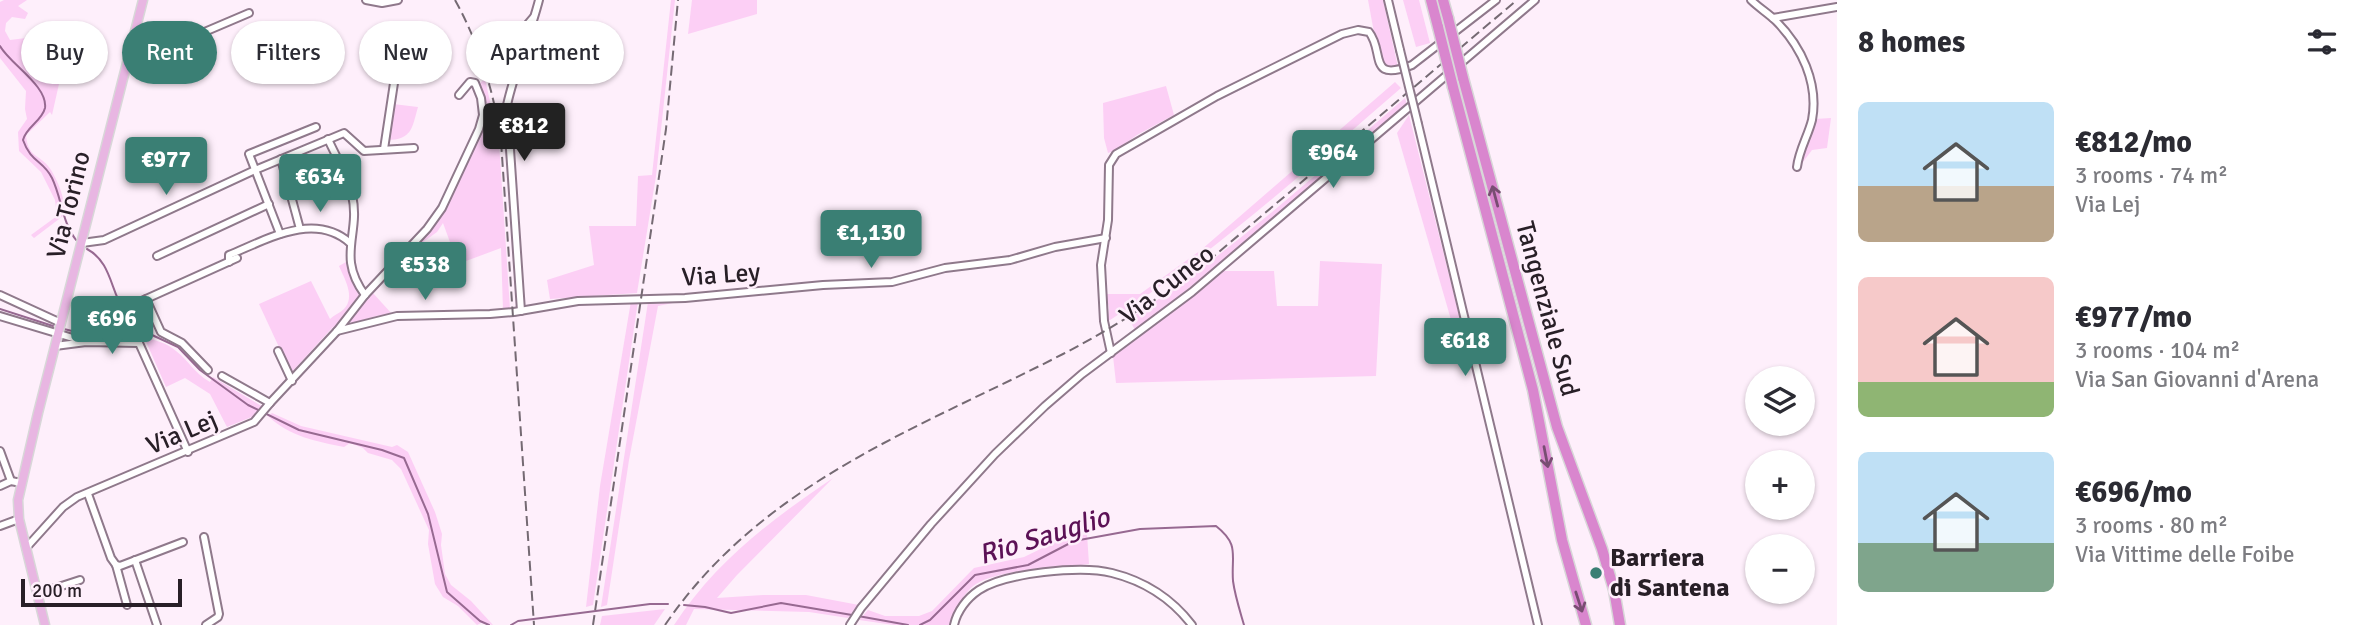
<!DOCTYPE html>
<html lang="en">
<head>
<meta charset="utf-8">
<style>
	body { margin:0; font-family:Signika,sans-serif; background:#f7f7f7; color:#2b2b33; height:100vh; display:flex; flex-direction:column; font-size:26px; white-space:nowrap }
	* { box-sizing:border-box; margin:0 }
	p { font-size:23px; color:#7c7c81 }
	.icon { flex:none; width:38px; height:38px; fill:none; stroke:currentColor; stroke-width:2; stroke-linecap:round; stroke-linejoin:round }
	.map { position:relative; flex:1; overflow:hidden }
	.details { display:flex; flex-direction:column; background:#fff; width:525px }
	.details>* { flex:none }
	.guide { position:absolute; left:21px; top:21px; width:665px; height:63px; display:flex; gap:14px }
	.fabs { position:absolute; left:1745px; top:366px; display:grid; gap:14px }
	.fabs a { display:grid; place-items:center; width:70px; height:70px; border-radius:50%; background:#fff; box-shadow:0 2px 5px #0004; font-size:35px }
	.scale { position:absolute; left:21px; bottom:18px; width:161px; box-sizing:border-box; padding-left:7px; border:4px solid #281f27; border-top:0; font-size:19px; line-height:24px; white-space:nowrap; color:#281f27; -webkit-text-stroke:5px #feeffb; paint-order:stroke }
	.price { position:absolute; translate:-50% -60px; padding:0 16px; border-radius:7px; background:#3a7f74; color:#fff; font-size:23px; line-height:46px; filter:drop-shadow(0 2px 4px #0008) }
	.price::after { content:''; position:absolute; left:50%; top:42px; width:21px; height:16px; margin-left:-10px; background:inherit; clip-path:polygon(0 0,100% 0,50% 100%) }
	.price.selected { background:#222; color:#fff }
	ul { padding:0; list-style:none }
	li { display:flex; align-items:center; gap:21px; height:175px; padding:0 21px }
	li span { display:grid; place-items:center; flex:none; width:196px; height:140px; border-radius:10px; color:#555 }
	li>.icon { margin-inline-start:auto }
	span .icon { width:84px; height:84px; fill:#fffc; stroke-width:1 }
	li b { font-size:30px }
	h2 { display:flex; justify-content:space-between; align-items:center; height:84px; padding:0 21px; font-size:30px }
	.pill { padding:0 24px; border-radius:32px; background:#fff; box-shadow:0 2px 5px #0004; font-size:24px; line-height:63px }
	.pill.selected { background:#3a7f74; color:#fff }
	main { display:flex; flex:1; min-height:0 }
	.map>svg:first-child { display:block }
</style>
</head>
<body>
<main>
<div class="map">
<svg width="1837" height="625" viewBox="0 0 1837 625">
	<rect width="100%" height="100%" fill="#feeffb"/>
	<g fill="#fccff5">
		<path d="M4,0H27L18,6L28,13L25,19L12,17L6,23L5,31L10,40L26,38L33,43V54L26,60L32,68L41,64L61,75L52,115L50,112L26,135C28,159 40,153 51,170C58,181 65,199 65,212L63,216L34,238L31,235L57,216L55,200L41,172L19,151L18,132L27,119L25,109L26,91L0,58V2Z"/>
		<polygon points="671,0 675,0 656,176 637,293 550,299 547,280 594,265 589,226 636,226 638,176 652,175"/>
		<polygon points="692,0 757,0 757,14 688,34"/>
		<polygon points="1368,0 1383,0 1398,67 1388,68 1378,54"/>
		<polygon points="1403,0 1419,0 1430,43 1416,47"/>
		<polygon points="485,79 499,142 510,309 503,310 501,248 458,264 443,223 437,232 416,247 396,266 444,209 457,184 481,131 485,116 486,103 480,83"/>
		<path d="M1395,82L1401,88C1306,170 1213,255 1107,322L1109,308L1106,294H1140L1201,250Z"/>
		<polygon points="1166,86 1174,115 1137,135 1116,150 1108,153 1104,138 1103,103"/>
		<path d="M1405,98L1407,105L1221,263L1135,330L1129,319C1228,255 1315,175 1405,98Z"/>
		<path d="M393,104L418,107C412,128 412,140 387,140Z"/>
		<polygon points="1409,115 1465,339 1456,337 1397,133"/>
		<polygon points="1831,118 1827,148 1812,150 1800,166 1802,154 1815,119"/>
		<polygon points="1320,261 1382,264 1376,376 1116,383 1113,356 1223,271 1274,271 1277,306 1318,306"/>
		<path d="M346,262L348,271L359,295L355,304L336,327H333L291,373L259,304L311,281L330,319C334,315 340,313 344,309C356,297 344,278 339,266Z"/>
		<polygon points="372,292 392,314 376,316 353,323 349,322 349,318"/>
		<polygon points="631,301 638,301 593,605 586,607 600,486"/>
		<polygon points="683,301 658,306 629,460 607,605 601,607 648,302"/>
		<path d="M144,337C155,340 167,343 176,351C189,361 194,373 210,382L213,377L263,407L259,414L227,427L210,394L185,378L166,387Z"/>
		<path d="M272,413L301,426L392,447L397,445L408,452L435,512L442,534L441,545L445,574L451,585L471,601L493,625L481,623L477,625L458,606L443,597L435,584L428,544L429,530L401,469L392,460L368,453L363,448L350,443L344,447C318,442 288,436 268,416Z"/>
		<path d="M833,478L737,575L717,598L763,595H806L859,605L848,618L809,612L694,609L686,625H674C716,561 771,520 833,478Z"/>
		<path d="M1087,534L1089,564C1059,568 1001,569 976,584C965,591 952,613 950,625H894L859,620L868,610L885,616H919L932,611L974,568L1024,557L1059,540Z"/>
		<polygon points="665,609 654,625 600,625 602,616"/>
	</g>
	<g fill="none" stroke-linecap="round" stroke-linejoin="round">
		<g stroke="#976991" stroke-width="2">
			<path d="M0,46C10,64 48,86 45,108C42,121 26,127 23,140C31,163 43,160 52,178C62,199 62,222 76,240"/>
			<path d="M87,249C111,262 110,288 123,309"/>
			<polyline points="0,309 53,326"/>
			<polyline points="64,329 80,333 127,331"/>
			<polyline points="141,333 152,335 178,347 200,370 248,405 299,430 382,450 404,458 428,514 447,592 480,621 489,625"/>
			<polyline points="684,605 705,607 731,613 781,603 852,615"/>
			<polyline points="858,616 908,625"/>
			<polyline points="511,625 518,621 650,604 668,604"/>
			<path d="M920,625L930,620L975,575L1028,565L1074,541L1140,529L1216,526C1240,545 1231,555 1233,581C1235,596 1240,611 1244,625"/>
		</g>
		<defs>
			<g id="minor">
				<polyline points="366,0 382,3 398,0"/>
				<polyline points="1388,0 1400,50"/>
				<path d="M1751,0C1759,8 1768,13 1776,21C1801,46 1819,83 1812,120C1808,136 1799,150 1797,167"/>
				<polyline points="1773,18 1837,7"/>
				<polyline points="127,65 249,13"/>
				<polyline points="491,67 533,18"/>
				<polyline points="1418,124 1538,625"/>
				<path d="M328,139C336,157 348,176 352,195C361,234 336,256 365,295"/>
				<polyline points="384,149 394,83"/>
				<polyline points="281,159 300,229"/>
				<polyline points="280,234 249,154 316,127"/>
				<polyline points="82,243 104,240 255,170 344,133 364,151 414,148"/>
				<polyline points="157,256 269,204"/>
				<path d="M229,262V255C266,240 314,211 350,243"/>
				<polyline points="0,295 61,323"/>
				<polyline points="146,299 161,332 182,343 208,370"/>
				<path d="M521,311L507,105C515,69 530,35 539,0"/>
				<polyline points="0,316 86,342"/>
				<polyline points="337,331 397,316 490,314 514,312 578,301 685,298 823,285 892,282 945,268 1010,260 1055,247 1106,238"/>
				<polyline points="55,346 86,342 139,343"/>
				<polyline points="278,351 292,381"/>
				<path d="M1111,353L1104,321L1101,265L1108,220L1109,165L1116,154L1217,96L1342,34L1358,30L1369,32C1385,52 1367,83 1412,65L1496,0"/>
				<polyline points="222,376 270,403"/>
				<polyline points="0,451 11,481"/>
				<polyline points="188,452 139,343 128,311 133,305 146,299 237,258"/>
				<polyline points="0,486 11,481 21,483"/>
				<polyline points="88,494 111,558 116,565 120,566 183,542"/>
				<polyline points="0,526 19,519"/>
				<polyline points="204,537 219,614 218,617 206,625"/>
				<polyline points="26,548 63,507 77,497 254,422 270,403 337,331 365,295 427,229 442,208 479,129 483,115 481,98 475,83 470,82 459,95"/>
				<polyline points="135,560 157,625"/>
				<polyline points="116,565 127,605"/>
				<polyline points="37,594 80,580"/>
				<polyline points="850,625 861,608 931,524 995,454 1045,406 1082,374 1192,292 1535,0"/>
				<path d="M954,625C957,611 967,598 979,590C1005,573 1081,565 1112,573C1144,581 1172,599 1192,625"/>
			</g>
			<polyline id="major" points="45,625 19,519 18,500 38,413 143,0"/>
			<g id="highway">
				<polyline points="1431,0 1438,27"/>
				<polyline points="1443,0 1448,18"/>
				<polyline points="1463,78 1557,427 1602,549 1614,590 1620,625"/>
				<polyline points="1453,87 1533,390 1562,540 1586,625"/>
			</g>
		</defs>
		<use href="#minor" stroke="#8f798b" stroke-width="10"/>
		<use href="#major" stroke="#d8d7d8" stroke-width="11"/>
		<use href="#highway" stroke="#d8d7d8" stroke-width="13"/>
		<use href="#minor" stroke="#fff" stroke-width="6"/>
		<use href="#major" stroke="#e8b6e2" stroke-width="8"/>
		<use href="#highway" stroke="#d986ce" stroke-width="10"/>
		<g stroke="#756a73" stroke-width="2" stroke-dasharray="10 5" stroke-linecap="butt">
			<path d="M455,0C479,43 494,92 501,141L534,625"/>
			<polyline points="593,625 666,129 678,0"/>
			<path d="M665,625C763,482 916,430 1063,354C1109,330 1152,303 1194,273L1517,0"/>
		</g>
		<defs>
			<polyline id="minor-bridge" points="1400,50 1418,124"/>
			<g id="highway-bridge">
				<polyline points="1448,18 1463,78"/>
				<polyline points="1438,27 1453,87"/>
			</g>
		</defs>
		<use href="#minor-bridge" stroke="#8f798b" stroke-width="10" stroke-linecap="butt"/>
		<use href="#highway-bridge" stroke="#d8d7d8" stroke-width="13" stroke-linecap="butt"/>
		<use href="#minor-bridge" stroke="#fff" stroke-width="6"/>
		<use href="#highway-bridge" stroke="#d986ce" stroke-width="10"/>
	</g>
	<defs><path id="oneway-shaft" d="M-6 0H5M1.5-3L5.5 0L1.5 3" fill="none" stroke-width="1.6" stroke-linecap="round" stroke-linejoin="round" transform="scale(1.75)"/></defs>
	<g stroke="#784d72">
		<use href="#oneway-shaft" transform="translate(1495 196) rotate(-105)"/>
		<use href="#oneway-shaft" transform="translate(1546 457) rotate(79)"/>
		<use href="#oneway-shaft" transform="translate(1579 602) rotate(72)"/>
	</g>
	<circle fill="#3a7f74" stroke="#feeffb" stroke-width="2.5" cx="1596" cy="573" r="7"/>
	<g text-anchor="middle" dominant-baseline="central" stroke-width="5" stroke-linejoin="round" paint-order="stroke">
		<g font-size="26" fill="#281f27" stroke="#feeffb">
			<text transform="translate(69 205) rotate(-76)">Via Torino</text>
			<text transform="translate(721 275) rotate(-4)">Via Ley</text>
			<text transform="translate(1167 285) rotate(-38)">Via Cuneo</text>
			<text transform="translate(1547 309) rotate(75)">Tangenziale Sud</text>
			<text transform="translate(182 433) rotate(-23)">Via Lej</text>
		</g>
		<g font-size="26" font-weight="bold" fill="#281f27" stroke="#feeffb" text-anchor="start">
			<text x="1610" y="558">Barriera<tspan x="1610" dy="30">di Santena</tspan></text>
		</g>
		<g font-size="28" font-style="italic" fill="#5c1156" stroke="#feeffb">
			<text transform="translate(1044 536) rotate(-17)">Rio Sauglio</text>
		</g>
	</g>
</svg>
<div class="fabs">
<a><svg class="icon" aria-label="layers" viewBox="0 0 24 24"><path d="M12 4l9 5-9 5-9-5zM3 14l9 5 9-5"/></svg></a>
<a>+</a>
<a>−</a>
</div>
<div class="scale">200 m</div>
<b class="price selected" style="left:524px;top:163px">€812</b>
<b class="price" style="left:1333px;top:190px">€964</b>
<b class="price" style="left:166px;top:197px">€977</b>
<b class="price" style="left:320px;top:214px">€634</b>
<b class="price" style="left:871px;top:270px">€1,130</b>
<b class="price" style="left:425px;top:302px">€538</b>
<b class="price" style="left:112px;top:356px">€696</b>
<b class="price" style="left:1465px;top:378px">€618</b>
<div class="guide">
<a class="pill">Buy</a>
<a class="pill selected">Rent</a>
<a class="pill">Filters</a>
<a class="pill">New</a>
<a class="pill">Apartment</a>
</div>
</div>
<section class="details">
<h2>8 homes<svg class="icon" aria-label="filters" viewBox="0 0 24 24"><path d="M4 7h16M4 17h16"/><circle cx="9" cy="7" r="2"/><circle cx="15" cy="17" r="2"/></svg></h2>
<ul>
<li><span style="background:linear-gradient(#bfe0f5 60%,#b9a48a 0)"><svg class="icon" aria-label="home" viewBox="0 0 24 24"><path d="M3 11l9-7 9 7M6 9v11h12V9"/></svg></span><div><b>€812/mo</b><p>3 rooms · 74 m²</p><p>Via Lej</p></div></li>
<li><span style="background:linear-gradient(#f6c9c9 75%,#8fb573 0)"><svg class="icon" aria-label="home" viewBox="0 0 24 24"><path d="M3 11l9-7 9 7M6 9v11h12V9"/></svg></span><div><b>€977/mo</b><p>3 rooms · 104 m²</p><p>Via San Giovanni d'Arena</p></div></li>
<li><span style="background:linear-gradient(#bfe0f5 65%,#7fa58c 0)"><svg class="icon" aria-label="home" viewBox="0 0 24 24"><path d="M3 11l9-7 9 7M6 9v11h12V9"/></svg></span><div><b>€696/mo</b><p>3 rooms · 80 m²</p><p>Via Vittime delle Foibe</p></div></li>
</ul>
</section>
</main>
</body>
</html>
